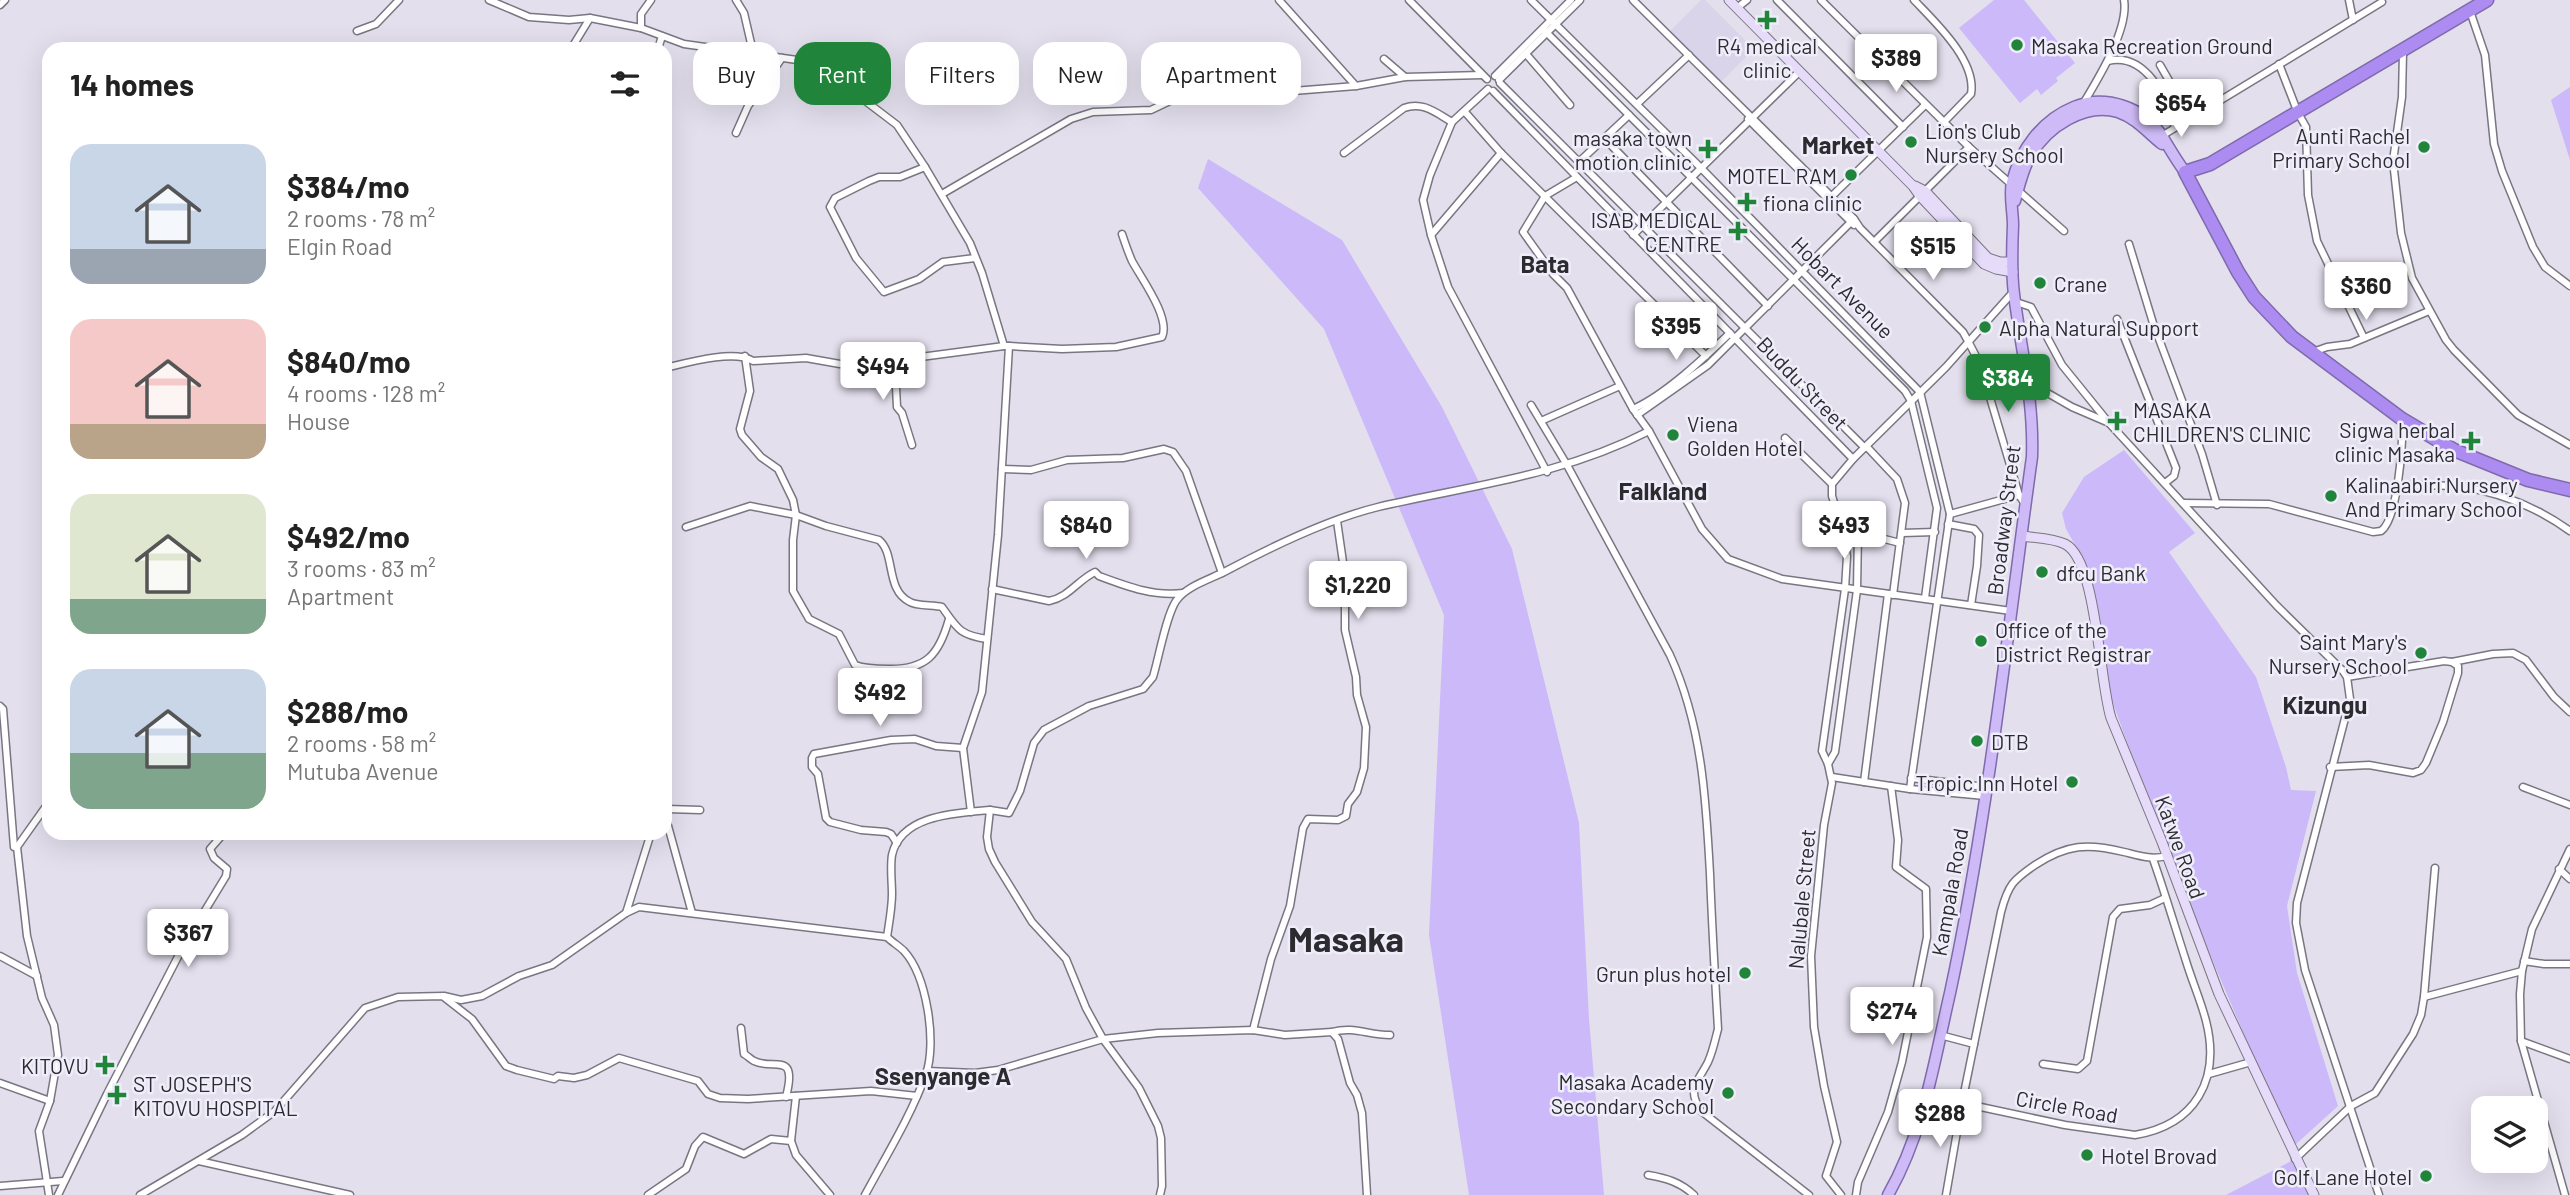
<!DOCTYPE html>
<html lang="en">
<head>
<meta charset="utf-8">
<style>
	body { margin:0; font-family:Barlow,sans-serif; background:#f2f2f2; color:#222; height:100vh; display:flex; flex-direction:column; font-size:26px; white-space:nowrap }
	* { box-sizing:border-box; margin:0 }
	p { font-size:23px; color:#767676 }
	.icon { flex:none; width:38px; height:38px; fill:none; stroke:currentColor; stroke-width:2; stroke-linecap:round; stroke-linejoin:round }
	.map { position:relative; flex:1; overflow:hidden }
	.drawer { position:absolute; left:42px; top:42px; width:630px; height:798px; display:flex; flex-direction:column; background:#fff; border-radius:21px; box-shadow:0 7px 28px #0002 }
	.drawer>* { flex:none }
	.top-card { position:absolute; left:693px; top:42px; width:665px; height:63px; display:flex; gap:14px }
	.fabs { position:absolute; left:2471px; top:1096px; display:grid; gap:14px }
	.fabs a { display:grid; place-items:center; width:77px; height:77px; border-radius:14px; background:#fff; box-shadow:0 7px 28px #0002; font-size:35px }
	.price { position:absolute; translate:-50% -60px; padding:0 16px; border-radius:7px; background:#fff; color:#222; font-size:23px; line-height:46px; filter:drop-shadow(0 2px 4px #0008) }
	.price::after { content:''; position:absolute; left:50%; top:42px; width:21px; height:16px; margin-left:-10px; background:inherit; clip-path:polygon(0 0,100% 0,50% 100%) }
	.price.on { background:#20853a; color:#fff }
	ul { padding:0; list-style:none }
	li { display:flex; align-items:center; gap:21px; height:175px; padding:0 28px }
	li span { display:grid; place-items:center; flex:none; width:196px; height:140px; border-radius:21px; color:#555 }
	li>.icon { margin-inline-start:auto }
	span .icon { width:84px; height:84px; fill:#fffc; stroke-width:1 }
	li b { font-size:30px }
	h2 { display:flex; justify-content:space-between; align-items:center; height:84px; padding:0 28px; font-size:30px }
	.chip { padding:0 24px; border-radius:21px; background:#fff; box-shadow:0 7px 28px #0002; font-size:24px; line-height:63px }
	.chip.on { background:#20853a; color:#fff }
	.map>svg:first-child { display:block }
</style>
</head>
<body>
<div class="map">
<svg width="2570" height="1195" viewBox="0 0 2570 1195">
	<rect width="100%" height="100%" fill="#e3dfed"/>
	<polygon fill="#d9d4e9" points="1701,0 1705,0 1754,49 1721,82 1670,31"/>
	<g fill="#cbb9fa">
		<polygon points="1994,0 2024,0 2075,63 2056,78 2058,81 2041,95 2037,89 2020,103 1959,28"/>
		<polygon points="2570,87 2570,160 2551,100"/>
		<polygon points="1208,159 1342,240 1442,407 1512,549 1579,823 1589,1019 1604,1195 1469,1195 1429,935 1444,615 1324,329 1198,188"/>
		<polygon points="2124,450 2195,533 2169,552 2256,677 2286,767 2291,790 2316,791 2287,906 2297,973 2338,1106 2295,1145 2252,1053 2179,882 2143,787 2100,667 2089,569 2066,529 2062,513 2084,477"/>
		<polygon points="2295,1159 2314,1195 2226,1195"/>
	</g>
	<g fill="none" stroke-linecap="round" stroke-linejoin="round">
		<defs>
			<g id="street">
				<polyline points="489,0 529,17 569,20 590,18 641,28 684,44 804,61 826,71 897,125 925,167 970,243 982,273 1004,346 1009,346 998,535 982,692 963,748 971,812"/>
				<polyline points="736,0 744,13 753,52"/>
				<polyline points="1279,0 1356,86"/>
				<polyline points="1409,0 1487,79"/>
				<polyline points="1531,0 1701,168 1920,392 1950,514 1910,789"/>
				<polyline points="1633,0 1854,219 1860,228 1963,332 1968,341 1980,364 2019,495 2025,504"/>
				<polyline points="1777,0 1903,127"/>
				<polyline points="1821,0 1969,147 2064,231"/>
				<path d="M1914,0C1935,22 1977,61 1971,94L1944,122"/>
				<polyline points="2349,0 2353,20"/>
				<polyline points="0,5 5,0"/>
				<polyline points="1737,8 1747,0"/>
				<polyline points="2470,11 2485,55 2494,144 2502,171 2533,247 2545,267 2570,286"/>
				<polyline points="641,28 641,14 651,0"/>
				<polyline points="1543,29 1905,391 1911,401 1937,508 1925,598"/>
				<polyline points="357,31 376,24 399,0"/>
				<polyline points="571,49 590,18"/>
				<polyline points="658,49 662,36"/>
				<polyline points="2403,52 2402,97 2393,161 2401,233 2412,278 2446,340 2454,350 2518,415 2570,445"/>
				<polyline points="1526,54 1570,105"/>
				<polyline points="1384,59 1405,77"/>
				<path d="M2108,61C2145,52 2167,97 2175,127"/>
				<polyline points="2279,64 2298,113 2306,127 2308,195 2317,241 2364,338"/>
				<polyline points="2160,65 2190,117"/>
				<polyline points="1495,76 1571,0"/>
				<polyline points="721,79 745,52"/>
				<polyline points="1499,80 1580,0"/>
				<polyline points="1500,83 1865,448"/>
				<polyline points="1488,89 1452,122 1430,175 1423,200 1431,235 1448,287 1547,472"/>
				<polyline points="1493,91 1853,459"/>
				<polyline points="1637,104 1689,55"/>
				<path d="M2083,104C2098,79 2129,29 2124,0"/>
				<polyline points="1465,112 1501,153 1706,356"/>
				<polyline points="1748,119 1854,225"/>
				<polyline points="736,133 748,106 782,58"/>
				<polyline points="2160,137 2382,2"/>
				<polyline points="1604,138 1768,306"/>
				<path d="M1344,153L1404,108C1423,101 1436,113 1452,122"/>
				<polyline points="1580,161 1629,115"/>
				<polyline points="925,167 900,177 879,177 869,181 835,198 830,207 856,258 884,292 919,279 943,262 975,258"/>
				<polyline points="1577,177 1545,196 1523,232 1553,274 1567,288 1633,409 1649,431 1702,529 1728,559 1782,579 2011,611"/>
				<polyline points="942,194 1071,119 1093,112 1151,110 1193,90 1207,88 1293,91 1356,86 1405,77 1482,75"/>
				<polyline points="1831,197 1925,105"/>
				<polyline points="1431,235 1501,153"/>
				<polyline points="1633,235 1799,72"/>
				<polyline points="1874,242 1969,147"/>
				<polyline points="2129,244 2153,323 2202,454 2217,505"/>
				<polyline points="2016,302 2031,307 2062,365 2109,423 2277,606 2343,671 2347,677 2350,699 2297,903 2296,923 2305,970 2379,1195"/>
				<polyline points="2117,319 2176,468 2174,476 2165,483"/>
				<path d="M1009,346L1062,349L1116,347L1162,337C1171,318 1141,278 1132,261C1128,252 1125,243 1122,234"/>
				<polyline points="2313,352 2327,347 2350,344 2429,311"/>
				<polyline points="904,355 896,387 897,407 902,413 912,445"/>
				<path d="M745,356L750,391L740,429L742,435L761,457L778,469L793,500L796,515L793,540V591L809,619L839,634L855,665C866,669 877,669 888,669C926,670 939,655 949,619"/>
				<path d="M665,368C686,363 734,349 753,361L806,358L840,364H855L904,355L913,358L1004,346"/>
				<polyline points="2030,383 2072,407 2107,422"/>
				<path d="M1531,405L1567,465L1670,655C1702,725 1706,799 1710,874C1712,926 1715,978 1718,1029C1715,1040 1713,1051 1708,1062C1698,1082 1686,1088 1701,1111L1809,1195"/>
				<path d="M1633,409C1665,395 1705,357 1730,333"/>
				<polyline points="1637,415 1708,365 1854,219"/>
				<polyline points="1541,421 1620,386"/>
				<polyline points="1785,438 1832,484"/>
				<polyline points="1867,447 1897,479 1905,503 1893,595"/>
				<polyline points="1002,469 1031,470 1067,460 1123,458 1164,449 1173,452 1186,471 1222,573"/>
				<path d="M2396,485C2419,486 2441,484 2463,487C2502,493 2538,508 2570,531"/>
				<path d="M2183,503L2269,504L2373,532L2381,531C2398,519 2403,443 2402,421"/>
				<polyline points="1950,514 2019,495"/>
				<polyline points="1948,524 1974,529 1979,535 1977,566 1971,605"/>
				<path d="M686,527L750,506L796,515L826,526L879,540C896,554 885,590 910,602C916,606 933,605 942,607C957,628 959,635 987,639"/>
				<polyline points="1842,528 1900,543"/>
				<polyline points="1902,533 1935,532"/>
				<path d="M992,589L1049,601C1069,597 1078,580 1095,572L1099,576C1126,586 1154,597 1183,593"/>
				<polyline points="2452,662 2493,654 2513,653 2526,660 2554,697 2570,712"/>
				<polyline points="0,706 3,709 14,847 17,847 27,936 42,998 54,1025 58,1055 50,1101 39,1131 49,1195"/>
				<polyline points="1828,764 1835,752 1857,590 1858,532"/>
				<polyline points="2330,767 2369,765 2413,773 2421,770 2426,763 2443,722 2458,673 2458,666 2452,662 2444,661 2347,677"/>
				<polyline points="1832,777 1910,789 1985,796"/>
				<polyline points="1911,778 1985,787"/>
				<polyline points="1864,782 1888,594"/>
				<polyline points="2523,787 2570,805"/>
				<polyline points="667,809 700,810"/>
				<polyline points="668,809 665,815 692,913"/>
				<path d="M990,810L1009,813L1020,791L1034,743L1044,730L1089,706L1143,689L1153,677C1159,657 1166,616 1176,601C1186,586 1211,579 1226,571C1271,547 1329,519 1378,507C1473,485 1561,476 1649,431"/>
				<polyline points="897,843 891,834 886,832 861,830 830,822 826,818 818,774 812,767 812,758 814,754 891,740 915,739 936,746 963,748"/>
				<polyline points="17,847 49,802"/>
				<path d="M2153,859C2165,893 2175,927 2186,961C2192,981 2201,1001 2206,1021C2221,1080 2195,1125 2135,1135L2065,1125L1962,1103L2001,912C2008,885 2013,880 2035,865C2067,844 2088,843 2124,852C2140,856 2151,860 2167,856"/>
				<polyline points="2559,869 2570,879"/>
				<polyline points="626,913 651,833"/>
				<path d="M887,937C889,923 892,908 892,894C892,882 890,867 892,855C901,814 958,813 990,810L987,837L989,849L995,862L1032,922L1066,959L1086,1008L1103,1039L1139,1088L1158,1126L1161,1138L1162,1186L1160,1195"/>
				<polyline points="0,956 37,976"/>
				<polyline points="2524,961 2544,964 2570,964"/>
				<polyline points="2424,997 2522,971"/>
				<polyline points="445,998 472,1019 506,1066 517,1070 554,1079 558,1076 574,1078 587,1075 619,1058 698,1081 708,1094 720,1098 748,1099 871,1091 917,1096"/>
				<path d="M741,1028L744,1054C748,1056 750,1059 754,1061C774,1071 798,1050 786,1097"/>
				<polyline points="1253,1030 1271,959 1290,906 1303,828 1308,819 1338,820 1346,816 1348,804 1357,792 1364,768 1366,727 1357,695 1356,677 1345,630 1345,576 1337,521"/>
				<path d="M1332,1032C1354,1026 1368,1035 1390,1035"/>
				<polyline points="1940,1035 1974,1044"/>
				<polyline points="2521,1041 2570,1059"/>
				<polyline points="2043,1064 2078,1069 2087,1061 2113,917 2120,909 2150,905 2165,898"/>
				<polyline points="927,1071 975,1073 998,1070 1103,1039 1158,1033 1253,1030 1285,1035 1332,1032 1338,1039 1350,1083 1357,1095 1362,1113 1367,1195"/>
				<polyline points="2209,1074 2251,1062"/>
				<polyline points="0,1083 50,1101"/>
				<polyline points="791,1141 796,1096"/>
				<polyline points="2295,1159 2351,1106 2375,1093 2413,1034 2421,1015 2424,997 2435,868"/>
				<polyline points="199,1161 350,1195"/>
				<path d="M1648,1175C1666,1178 1680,1182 1694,1195"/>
				<polyline points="0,1186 63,1181"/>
				<polyline points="58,1195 107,1094 184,945 226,876 227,869 214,858 210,849 224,833"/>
				<path d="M140,1195L242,1135L275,1111L365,1008L398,997L444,996L461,1000L482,996L519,976L552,965L626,913L639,907L887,937C892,942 899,946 904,951C927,976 937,1043 926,1074C911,1116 886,1156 865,1195"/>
				<polyline points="648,1195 686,1169 695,1146 703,1137 744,1154 771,1139 791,1141 796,1155 830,1195"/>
				<polyline points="1841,1195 1826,1176 1837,1142 1824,1086 1814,1027 1811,956 1824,825 1832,783 1828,764 1822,751 1845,589 1847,556 1842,528 1832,496 1832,484 1853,459 1946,367 2014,291"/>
				<polyline points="1856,1195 1858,1182 1888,1112 1902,1062 1927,937 1926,889 1896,867 1898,840 1891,786"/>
				<polyline points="1946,1195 1962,1103"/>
				<polyline points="2565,1195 2521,1041 2520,994 2522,971 2532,929 2570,849"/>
			</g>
			<g id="secondary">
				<polyline points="1729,0 1913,186 1920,196 1984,264 1996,269 2013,272"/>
				<polyline points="1915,186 1925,191 1988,258 2000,262 2012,262"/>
				<path d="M2022,536C2035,538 2053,538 2065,544C2097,560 2099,681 2111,718L2162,842L2219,994L2314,1195"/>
			</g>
			<g id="primary">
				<path d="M2015,201C2019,186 2023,168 2031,155C2047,127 2085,102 2118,112C2136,118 2148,133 2162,144"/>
				<path d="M1888,1195C1924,1132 1934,1062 1950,993C1988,816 2007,636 2032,457C2034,400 2021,350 2014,294C2011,271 2012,248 2013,225C2013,211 2009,195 2012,182C2020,150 2042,120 2074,107C2105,94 2144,107 2162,136C2170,149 2176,160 2185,172"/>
			</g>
			<polyline id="highway" points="2487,0 2210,164 2185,172 2238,272 2254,297 2292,337 2402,419 2454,450 2528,480 2570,490"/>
		</defs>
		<use href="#street" stroke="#797682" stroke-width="9"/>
		<use href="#secondary" stroke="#797682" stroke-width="11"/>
		<use href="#primary" stroke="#7f6aad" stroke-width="13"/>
		<use href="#highway" stroke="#7f6aad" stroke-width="15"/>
		<use href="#street" stroke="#fff" stroke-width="6"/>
		<use href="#secondary" stroke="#e6dcfa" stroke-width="9"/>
		<use href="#primary" stroke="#cdbaf6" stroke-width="10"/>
		<use href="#highway" stroke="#ac8cf0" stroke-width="12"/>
	</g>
	<g fill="#20853a" stroke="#f0edfa" stroke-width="2.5">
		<path d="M1763.5 9.5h7v7h7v7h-7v7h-7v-7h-7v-7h7z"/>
		<circle cx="2017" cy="45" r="7"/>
		<circle cx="1911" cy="142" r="7"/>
		<circle cx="2424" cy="147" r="7"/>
		<path d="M1704.5 138.5h7v7h7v7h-7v7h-7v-7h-7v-7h7z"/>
		<circle cx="1851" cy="175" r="7"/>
		<path d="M1743.5 191.5h7v7h7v7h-7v7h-7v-7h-7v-7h7z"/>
		<path d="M1734.5 220.5h7v7h7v7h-7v7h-7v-7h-7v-7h7z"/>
		<circle cx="2040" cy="283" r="7"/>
		<circle cx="1985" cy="327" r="7"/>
		<path d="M2113.5 410.5h7v7h7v7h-7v7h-7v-7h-7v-7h7z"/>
		<circle cx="1673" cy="435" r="7"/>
		<path d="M2467.5 430.5h7v7h7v7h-7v7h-7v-7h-7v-7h7z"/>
		<circle cx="2331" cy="496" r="7"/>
		<circle cx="2042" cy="572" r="7"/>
		<circle cx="1981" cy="641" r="7"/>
		<circle cx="2421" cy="653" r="7"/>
		<circle cx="1977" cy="741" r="7"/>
		<circle cx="2072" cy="782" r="7"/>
		<circle cx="1745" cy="973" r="7"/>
		<path d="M101.5 1054.5h7v7h7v7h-7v7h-7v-7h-7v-7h7z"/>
		<circle cx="1728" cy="1093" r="7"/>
		<path d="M113.5 1084.5h7v7h7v7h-7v7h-7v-7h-7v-7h7z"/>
		<circle cx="2087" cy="1155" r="7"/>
		<circle cx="2426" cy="1176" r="7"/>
	</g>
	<g text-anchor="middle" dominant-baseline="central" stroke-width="5" stroke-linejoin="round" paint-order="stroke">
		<g font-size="21" fill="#2c2b30" stroke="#f0edfa" text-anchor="start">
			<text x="1767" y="45" text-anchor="middle">R4 medical<tspan x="1767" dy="24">clinic</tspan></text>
			<text x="2031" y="45">Masaka Recreation Ground</text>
			<text x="1925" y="130">Lion's Club<tspan x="1925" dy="24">Nursery School</tspan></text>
			<text x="2410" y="135" text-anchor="end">Aunti Rachel<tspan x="2410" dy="24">Primary School</tspan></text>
			<text x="1692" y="137" text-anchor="end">masaka town<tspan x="1692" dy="24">motion clinic</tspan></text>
			<text x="1837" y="175" text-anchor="end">MOTEL RAM</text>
			<text x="1763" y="202">fiona clinic</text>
			<text x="1722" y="219" text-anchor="end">ISAB MEDICAL<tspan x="1722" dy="24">CENTRE</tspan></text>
			<text x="2054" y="283">Crane</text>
			<text x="1999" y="327">Alpha Natural Support</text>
			<text x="2133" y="409">MASAKA<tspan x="2133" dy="24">CHILDREN'S CLINIC</tspan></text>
			<text x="1687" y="423">Viena<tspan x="1687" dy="24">Golden Hotel</tspan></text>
			<text x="2455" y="429" text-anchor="end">Sigwa herbal<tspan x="2455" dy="24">clinic Masaka</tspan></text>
			<text x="2345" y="484">Kalinaabiri Nursery<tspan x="2345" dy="24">And Primary School</tspan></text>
			<text x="2056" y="572">dfcu Bank</text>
			<text x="1995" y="629">Office of the<tspan x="1995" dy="24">District Registrar</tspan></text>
			<text x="2407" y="641" text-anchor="end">Saint Mary's<tspan x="2407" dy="24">Nursery School</tspan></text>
			<text x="1991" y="741">DTB</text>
			<text x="2058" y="782" text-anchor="end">Tropic Inn Hotel</text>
			<text x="1731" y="973" text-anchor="end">Grun plus hotel</text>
			<text x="89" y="1065" text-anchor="end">KITOVU</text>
			<text x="1714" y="1081" text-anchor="end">Masaka Academy<tspan x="1714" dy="24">Secondary School</tspan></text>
			<text x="133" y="1083">ST JOSEPH'S<tspan x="133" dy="24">KITOVU HOSPITAL</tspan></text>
			<text x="2101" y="1155">Hotel Brovad</text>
			<text x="2412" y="1176" text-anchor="end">Golf Lane Hotel</text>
		</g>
		<g font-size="21" fill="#2c2b30" stroke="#f0edfa">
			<text transform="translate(1843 287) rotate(45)">Hobart Avenue</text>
			<text transform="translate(1803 383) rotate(46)">Buddu Street</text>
			<text transform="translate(2003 520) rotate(-83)">Broadway Street</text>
			<text transform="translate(2181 847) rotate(70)">Katwe Road</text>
			<text transform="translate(1949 892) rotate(-80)">Kampala Road</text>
			<text transform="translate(1801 899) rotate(-85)">Nalubale Street</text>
			<text transform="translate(2067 1106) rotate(10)">Circle Road</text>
		</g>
		<g font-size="24" font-weight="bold" fill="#2c2b30" stroke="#f0edfa">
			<text x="1838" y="144">Market</text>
			<text x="1545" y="263">Bata</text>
			<text x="1663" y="490">Falkland</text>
			<text x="2325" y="704">Kizungu</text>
			<text x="943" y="1075">Ssenyange A</text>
		</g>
		<g font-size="35" font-weight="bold" fill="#2c2b30" stroke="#f0edfa">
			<text x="1346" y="938">Masaka</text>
		</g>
	</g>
</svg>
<div class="fabs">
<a><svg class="icon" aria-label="layers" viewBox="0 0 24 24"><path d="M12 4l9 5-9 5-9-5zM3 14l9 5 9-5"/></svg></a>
</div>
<b class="price" style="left:1896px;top:94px">$389</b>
<b class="price" style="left:2181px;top:139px">$654</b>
<b class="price" style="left:1933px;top:282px">$515</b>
<b class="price" style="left:2366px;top:322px">$360</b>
<b class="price" style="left:1676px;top:362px">$395</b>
<b class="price" style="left:883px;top:402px">$494</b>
<b class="price on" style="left:2008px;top:414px">$384</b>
<b class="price" style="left:1086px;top:561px">$840</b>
<b class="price" style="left:1844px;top:561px">$493</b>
<b class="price" style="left:1358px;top:621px">$1,220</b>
<b class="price" style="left:880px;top:728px">$492</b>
<b class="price" style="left:188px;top:969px">$367</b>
<b class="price" style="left:1892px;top:1047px">$274</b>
<b class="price" style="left:1940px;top:1149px">$288</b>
<div class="top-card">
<a class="chip">Buy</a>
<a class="chip on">Rent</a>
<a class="chip">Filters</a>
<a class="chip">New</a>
<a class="chip">Apartment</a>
</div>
<section class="drawer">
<h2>14 homes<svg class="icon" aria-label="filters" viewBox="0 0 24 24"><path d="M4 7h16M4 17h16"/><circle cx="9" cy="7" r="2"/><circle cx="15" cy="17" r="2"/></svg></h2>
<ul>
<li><span style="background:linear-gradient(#c9d6e8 75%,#9aa5b1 0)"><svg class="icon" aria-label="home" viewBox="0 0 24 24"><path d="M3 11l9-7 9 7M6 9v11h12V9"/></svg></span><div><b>$384/mo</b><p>2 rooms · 78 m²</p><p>Elgin Road</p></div></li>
<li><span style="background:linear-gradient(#f6c9c9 75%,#b9a48a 0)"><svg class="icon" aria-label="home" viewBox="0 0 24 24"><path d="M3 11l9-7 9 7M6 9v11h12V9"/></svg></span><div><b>$840/mo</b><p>4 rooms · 128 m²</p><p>House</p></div></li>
<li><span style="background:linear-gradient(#dfe7d0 75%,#7fa58c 0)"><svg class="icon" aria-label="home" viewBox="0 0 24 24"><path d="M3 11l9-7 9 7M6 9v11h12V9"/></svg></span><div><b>$492/mo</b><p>3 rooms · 83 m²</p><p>Apartment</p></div></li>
<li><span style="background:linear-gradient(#c9d6e8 60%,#7fa58c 0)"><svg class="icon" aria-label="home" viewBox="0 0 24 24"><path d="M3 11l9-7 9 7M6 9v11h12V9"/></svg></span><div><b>$288/mo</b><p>2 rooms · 58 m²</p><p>Mutuba Avenue</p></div></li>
</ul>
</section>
</div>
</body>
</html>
